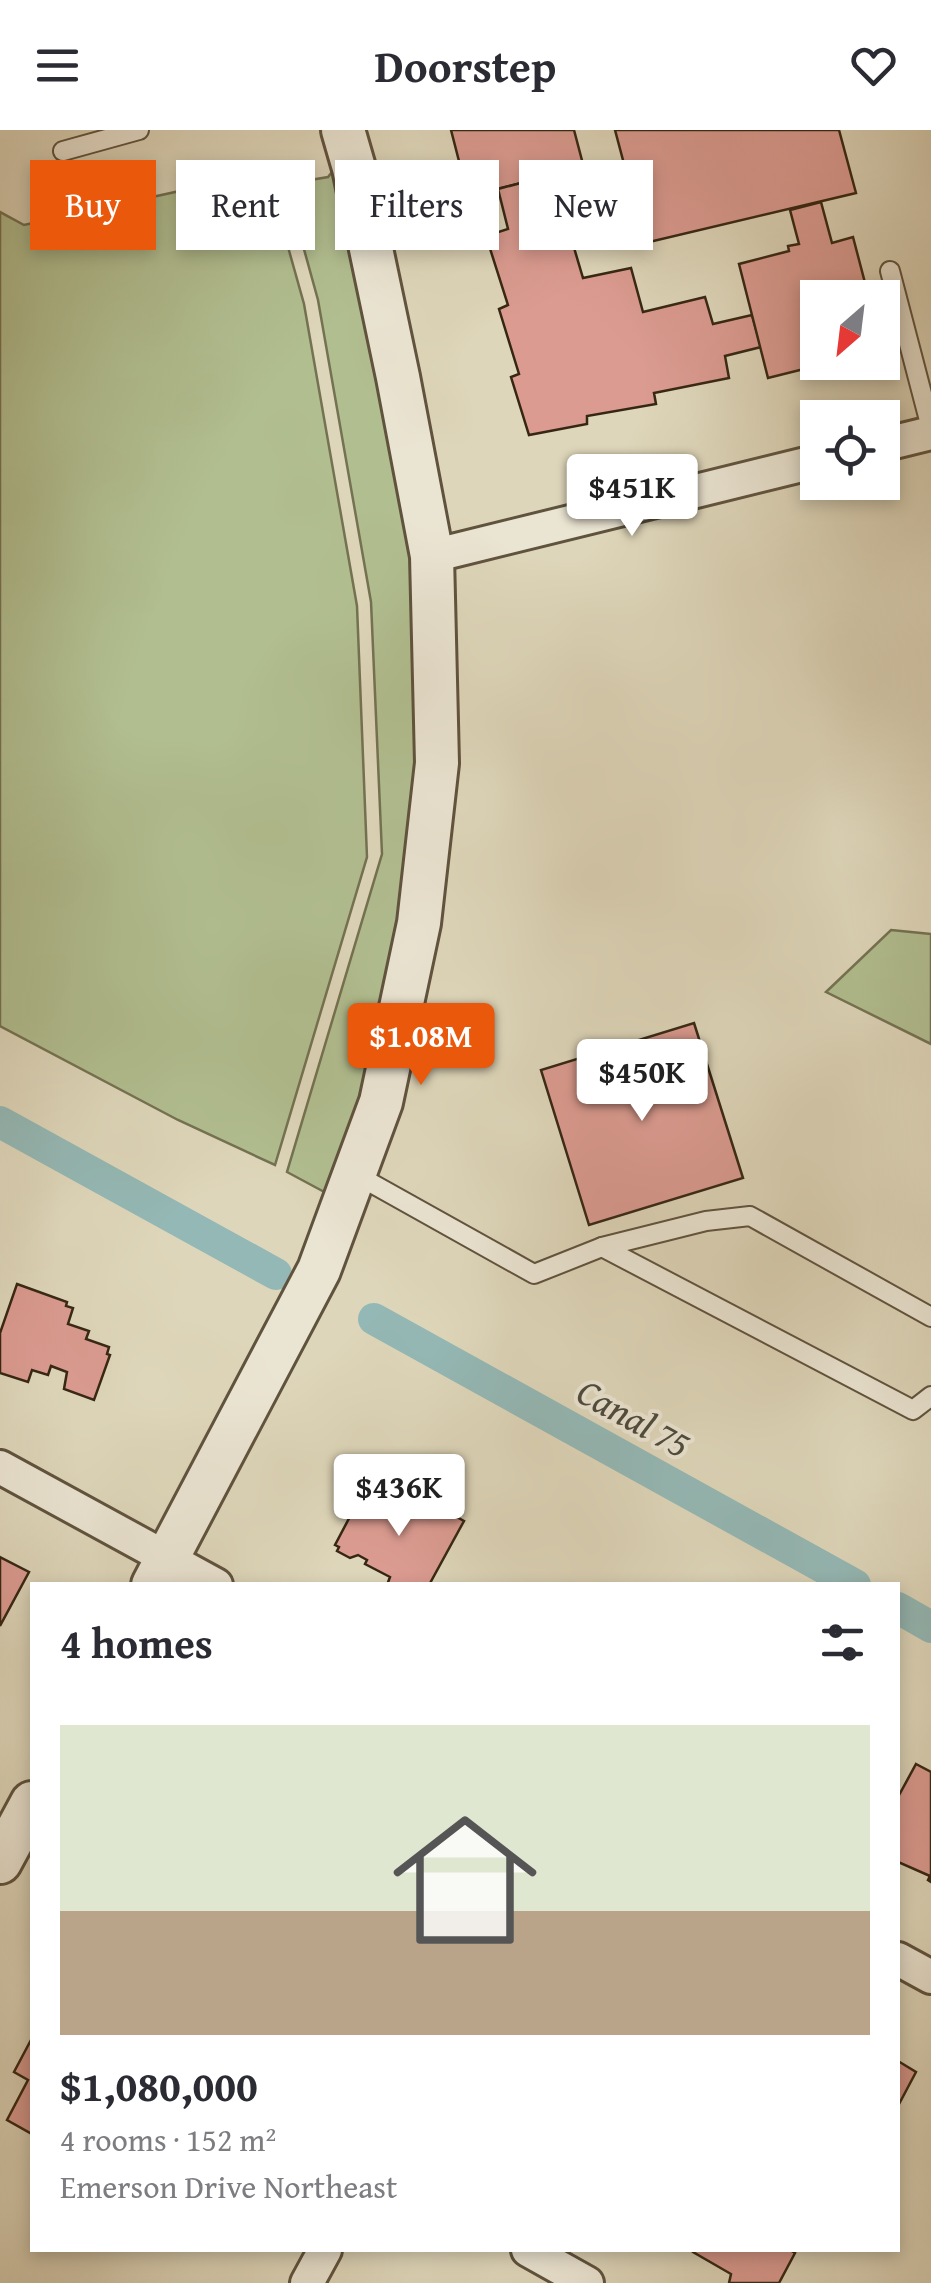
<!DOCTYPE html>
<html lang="en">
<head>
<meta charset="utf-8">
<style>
	body { margin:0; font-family:"Gentium Book Plus",serif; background:#f7f7f7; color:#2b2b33; height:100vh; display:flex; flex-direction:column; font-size:38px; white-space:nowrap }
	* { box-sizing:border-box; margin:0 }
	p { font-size:32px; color:#7c7c81 }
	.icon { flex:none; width:55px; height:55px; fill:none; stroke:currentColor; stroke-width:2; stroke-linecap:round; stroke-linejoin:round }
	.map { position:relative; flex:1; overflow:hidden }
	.panel { position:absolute; left:30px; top:1452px; width:870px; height:670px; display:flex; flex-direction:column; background:#fff; border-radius:0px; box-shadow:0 5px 15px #0003 }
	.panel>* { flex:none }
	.top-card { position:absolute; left:30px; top:30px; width:872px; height:90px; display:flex; gap:20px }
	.needle { width:65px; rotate:208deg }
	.tools { position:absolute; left:800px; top:150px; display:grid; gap:20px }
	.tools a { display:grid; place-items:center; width:100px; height:100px; border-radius:0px; background:#fff; box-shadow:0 5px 15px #0003; font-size:50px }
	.price { position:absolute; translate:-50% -85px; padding:0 22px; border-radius:10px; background:#fff; color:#222; font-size:32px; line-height:65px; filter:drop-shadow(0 2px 5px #0008) }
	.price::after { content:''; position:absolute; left:50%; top:60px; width:30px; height:22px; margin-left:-15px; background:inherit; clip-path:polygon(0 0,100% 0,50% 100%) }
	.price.on { background:#ea580c; color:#fff }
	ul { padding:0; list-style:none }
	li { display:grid; align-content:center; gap:20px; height:530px; padding:0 30px }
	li+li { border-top:2px solid #e1e1e2 }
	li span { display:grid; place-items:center; height:310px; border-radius:0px; color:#555 }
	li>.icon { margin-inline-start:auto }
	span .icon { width:180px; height:180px; fill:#fffc; stroke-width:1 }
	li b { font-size:42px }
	h2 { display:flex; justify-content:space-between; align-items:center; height:120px; padding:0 30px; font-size:42px }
	.chip { padding:0 35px; border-radius:0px; background:#fff; box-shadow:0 5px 15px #0003; font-size:35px; line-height:90px }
	.chip.on { background:#ea580c; color:#fff }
	header { display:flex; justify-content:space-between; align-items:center; height:130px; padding:0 30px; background:#fff; font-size:45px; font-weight:600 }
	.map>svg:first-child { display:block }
</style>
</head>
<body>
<header><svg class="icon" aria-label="menu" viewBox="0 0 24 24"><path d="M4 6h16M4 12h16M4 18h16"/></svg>Doorstep<svg class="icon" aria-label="heart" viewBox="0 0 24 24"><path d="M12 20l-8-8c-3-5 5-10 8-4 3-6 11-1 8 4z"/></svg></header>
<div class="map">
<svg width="931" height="2153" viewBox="0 0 931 2153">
	<rect width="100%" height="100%" fill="#ded6ba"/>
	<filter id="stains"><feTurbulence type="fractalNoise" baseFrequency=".002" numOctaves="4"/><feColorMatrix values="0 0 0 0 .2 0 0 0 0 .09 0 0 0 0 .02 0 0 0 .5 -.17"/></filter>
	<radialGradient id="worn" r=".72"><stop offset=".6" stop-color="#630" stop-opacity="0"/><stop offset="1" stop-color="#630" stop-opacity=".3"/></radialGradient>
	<g fill="#b1be90" stroke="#747252" stroke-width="2.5">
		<polygon points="336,37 415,430 420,634 403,791 365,968 330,1065 287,1042 382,724 371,472 318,170 286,54 328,47"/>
		<polygon points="267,42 304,174 357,476 367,727 275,1035 178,990 0,896 0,82 24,95"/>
		<polygon points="891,800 931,804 931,914 826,862"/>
	</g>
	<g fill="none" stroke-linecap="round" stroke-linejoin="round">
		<g stroke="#94b8b5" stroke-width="32">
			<polyline points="0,992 276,1144"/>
			<polyline points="374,1189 855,1455"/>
			<polyline points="898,1478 931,1497"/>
		</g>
	</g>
	<g fill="#db9b91" stroke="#362714" stroke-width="2.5">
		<polygon points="451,0 574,0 584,38 468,66"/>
		<polygon points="615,0 839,0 856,63 645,113"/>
		<polygon points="532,50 543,89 564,84 583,148 631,138 643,182 705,167 713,194 752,185 761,217 725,226 729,248 654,263 656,274 587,286 587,294 529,305 511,247 519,244 499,179 508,175 486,106 508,99 498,59"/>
		<polygon points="821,72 832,113 853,107 869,168 818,168 818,232 832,232 768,248 739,134 789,121 788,116 799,114 790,80"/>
		<polygon points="694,893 743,1048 589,1095 541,940"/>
		<polygon points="17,1154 67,1172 66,1176 73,1178 68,1194 89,1201 86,1209 109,1217 107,1224 110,1225 94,1270 64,1259 67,1242 51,1236 48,1245 32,1240 28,1252 0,1243 0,1203"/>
		<polygon points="365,1358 414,1385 423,1369 464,1391 429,1455 387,1455 390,1447 365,1434 367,1430 358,1425 350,1428 337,1421 339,1417 335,1415"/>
		<polygon points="0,1427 29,1442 0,1496"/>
		<polygon points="916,1634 931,1642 931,1752 928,1750 930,1746 898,1732 898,1667"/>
		<polygon points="32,1908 32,2004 7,1990 28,1950 14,1942"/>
		<polygon points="898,1931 916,1942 898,1976"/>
		<polygon points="694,2120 790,2120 795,2123 779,2153 729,2153 731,2144 693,2122"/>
	</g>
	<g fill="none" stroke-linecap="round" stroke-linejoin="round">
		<defs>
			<g id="service">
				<polyline points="63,21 139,0"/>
				<polyline points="890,141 931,298"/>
				<polyline points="355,1044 534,1144 602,1117 706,1091 750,1086 931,1187"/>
				<polyline points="602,1117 913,1280 931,1266"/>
			</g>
			<g id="minor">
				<polyline points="882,315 931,303"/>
				<polyline points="432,426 818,331"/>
				<polyline points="0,1337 216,1455"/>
				<polyline points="898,1829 931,1847"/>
				<polyline points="528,2120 587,2153"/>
				<polyline points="307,2153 325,2120"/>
			</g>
			<g id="tertiary">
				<polyline points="153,1455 319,1140 381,972 419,793 437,633 432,426 398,247 354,38 343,0"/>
				<polyline points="0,1732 32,1673"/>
			</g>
		</defs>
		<use href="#service" stroke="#60533e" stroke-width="22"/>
		<use href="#minor" stroke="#60533e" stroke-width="38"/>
		<use href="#tertiary" stroke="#60533e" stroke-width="48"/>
		<use href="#service" stroke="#eae4d2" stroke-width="18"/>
		<use href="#minor" stroke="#eae4d2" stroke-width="32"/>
		<use href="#tertiary" stroke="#eae4d2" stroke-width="42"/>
	</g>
	<g text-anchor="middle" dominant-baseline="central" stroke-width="8" stroke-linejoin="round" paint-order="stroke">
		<g font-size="38" font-style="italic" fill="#4e4b3c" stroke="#eae4d2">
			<text transform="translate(634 1287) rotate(29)">Canal 75</text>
		</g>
	</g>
	<rect width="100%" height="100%" filter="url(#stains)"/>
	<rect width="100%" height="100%" fill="url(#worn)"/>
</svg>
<div class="tools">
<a><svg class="needle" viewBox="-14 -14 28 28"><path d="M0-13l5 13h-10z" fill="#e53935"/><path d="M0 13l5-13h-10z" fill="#7c7c81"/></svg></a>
<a><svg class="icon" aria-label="locate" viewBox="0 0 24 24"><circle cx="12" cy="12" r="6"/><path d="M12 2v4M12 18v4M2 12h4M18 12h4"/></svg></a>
</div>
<b class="price" style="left:632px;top:409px">$451K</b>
<b class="price on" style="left:421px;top:958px">$1.08M</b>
<b class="price" style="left:642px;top:994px">$450K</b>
<b class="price" style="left:399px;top:1409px">$436K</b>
<div class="top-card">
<a class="chip on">Buy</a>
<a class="chip">Rent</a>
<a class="chip">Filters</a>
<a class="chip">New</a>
</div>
<section class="panel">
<h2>4 homes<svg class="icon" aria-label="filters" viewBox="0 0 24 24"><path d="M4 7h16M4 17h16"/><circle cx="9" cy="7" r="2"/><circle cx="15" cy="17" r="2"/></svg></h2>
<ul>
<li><span style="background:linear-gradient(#dfe7d0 60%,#b9a48a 0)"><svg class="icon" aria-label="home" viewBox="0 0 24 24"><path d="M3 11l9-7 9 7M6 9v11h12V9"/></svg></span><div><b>$1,080,000</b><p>4 rooms · 152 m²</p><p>Emerson Drive Northeast</p></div></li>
</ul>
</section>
</div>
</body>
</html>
